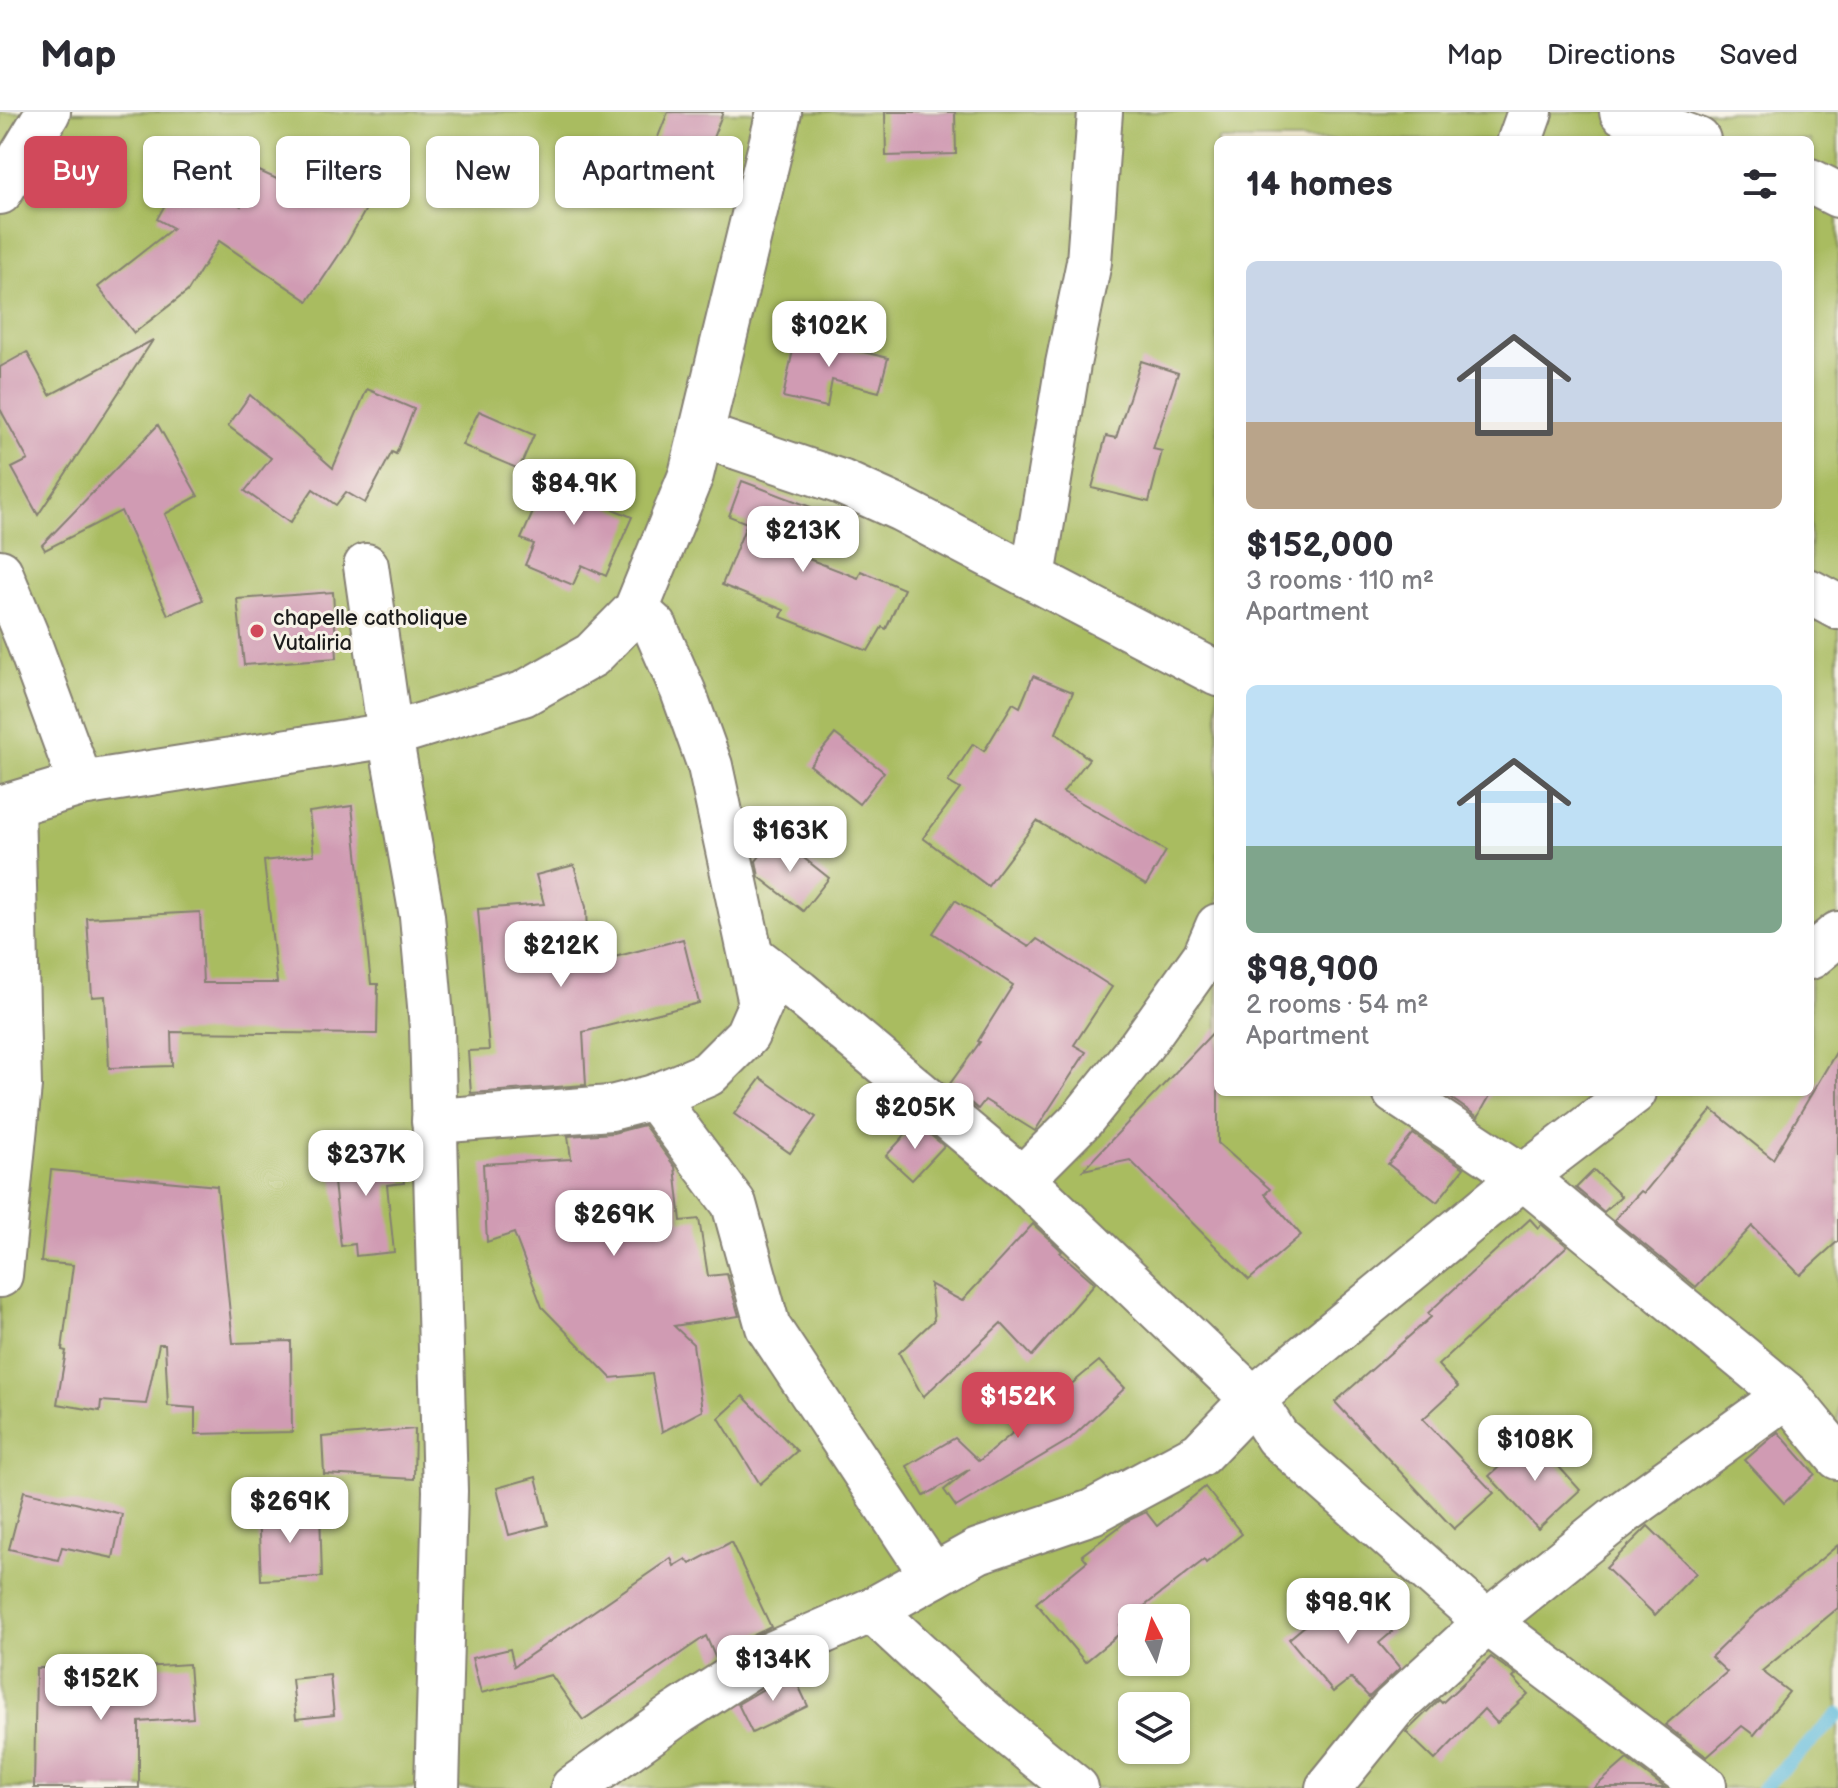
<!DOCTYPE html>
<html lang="en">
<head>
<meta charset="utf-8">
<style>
	body { margin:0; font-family:"Balsamiq Sans",sans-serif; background:#f7f7f7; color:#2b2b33; height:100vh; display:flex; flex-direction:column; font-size:30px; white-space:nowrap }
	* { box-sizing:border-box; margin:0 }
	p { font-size:26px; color:#7c7c81 }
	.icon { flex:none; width:44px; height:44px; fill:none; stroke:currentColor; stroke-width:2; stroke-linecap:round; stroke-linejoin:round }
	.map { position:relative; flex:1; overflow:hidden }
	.panel { position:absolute; left:1214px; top:24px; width:600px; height:960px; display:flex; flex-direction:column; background:#fff; border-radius:12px; box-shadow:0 2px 6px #0004 }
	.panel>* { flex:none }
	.hud { position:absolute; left:24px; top:24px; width:760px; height:72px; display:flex; gap:16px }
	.needle { width:52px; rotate:354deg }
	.tools { position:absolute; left:1118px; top:1492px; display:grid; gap:16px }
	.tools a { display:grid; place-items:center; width:72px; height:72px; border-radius:12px; background:#fff; box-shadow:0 2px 6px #0004; font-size:40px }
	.price { position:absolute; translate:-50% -68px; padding:0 18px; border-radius:16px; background:#fff; color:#222; font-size:26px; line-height:52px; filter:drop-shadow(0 2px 4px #0008) }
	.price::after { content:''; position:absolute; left:50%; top:48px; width:24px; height:18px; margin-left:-12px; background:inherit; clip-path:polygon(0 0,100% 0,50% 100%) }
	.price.active { background:#d1495b; color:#fff }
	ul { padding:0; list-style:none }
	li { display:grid; align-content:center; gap:16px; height:424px; padding:0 32px }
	li span { display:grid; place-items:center; height:248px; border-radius:12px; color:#555 }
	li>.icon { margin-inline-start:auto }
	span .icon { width:144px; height:144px; fill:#fffc; stroke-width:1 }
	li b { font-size:34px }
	h2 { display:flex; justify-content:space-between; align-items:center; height:96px; padding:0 32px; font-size:34px }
	.tag { padding:0 28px; border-radius:12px; background:#fff; box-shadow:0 2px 6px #0004; font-size:28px; line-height:72px }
	.tag.active { background:#d1495b; color:#fff }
	header { display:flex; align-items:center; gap:48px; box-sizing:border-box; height:112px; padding:0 40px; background:#fff; border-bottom:2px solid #e1e1e2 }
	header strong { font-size:38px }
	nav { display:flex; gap:44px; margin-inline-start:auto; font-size:28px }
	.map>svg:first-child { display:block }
</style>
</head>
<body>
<header>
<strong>Map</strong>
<nav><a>Map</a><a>Directions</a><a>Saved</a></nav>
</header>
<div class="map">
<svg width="1838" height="1676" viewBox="0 0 1838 1676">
	<rect width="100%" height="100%" fill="#f7f3e8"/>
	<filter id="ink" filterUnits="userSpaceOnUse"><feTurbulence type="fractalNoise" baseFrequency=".0125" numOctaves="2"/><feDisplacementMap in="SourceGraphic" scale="16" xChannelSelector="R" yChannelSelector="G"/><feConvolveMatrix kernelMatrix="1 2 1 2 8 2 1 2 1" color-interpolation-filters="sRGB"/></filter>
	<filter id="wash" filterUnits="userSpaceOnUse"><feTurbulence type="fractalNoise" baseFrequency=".006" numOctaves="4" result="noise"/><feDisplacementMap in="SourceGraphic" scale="32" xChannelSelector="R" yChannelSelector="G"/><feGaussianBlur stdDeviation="1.8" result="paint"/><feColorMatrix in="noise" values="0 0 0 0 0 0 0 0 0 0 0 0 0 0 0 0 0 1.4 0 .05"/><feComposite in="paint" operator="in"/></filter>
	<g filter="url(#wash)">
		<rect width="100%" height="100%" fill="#eee5c9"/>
		<path fill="#a9bc60" stroke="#626c3e" stroke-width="2" fill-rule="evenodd" d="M0,0H1838V1676H0ZM1218,28H1810V980H1218ZM1132,1506H1176V1550H1132ZM1132,1594H1176V1638H1132Z"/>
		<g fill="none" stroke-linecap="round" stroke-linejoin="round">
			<polyline stroke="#5fbbdd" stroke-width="14" points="1763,1676 1838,1603"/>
		</g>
		<g id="blocks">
			<g fill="#d09bb3">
				<polygon points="668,0 723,0 704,49 656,30"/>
				<polygon points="885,0 955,0 956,42 886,44"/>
				<polygon points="257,58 325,89 330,79 366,97 347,131 308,189 219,129 188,179 134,221 98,175 173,116 157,107 182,62 241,94"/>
				<polygon points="797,219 841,228 839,234 888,246 879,280 832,268 827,295 783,285"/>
				<polygon points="153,228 62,367 38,403 12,356 28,348 0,297 0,255 27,240 50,283"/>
				<polygon points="1141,249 1178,261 1153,337 1162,339 1149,390 1092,376 1106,324 1116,326"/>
				<polygon points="367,277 414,297 396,342 392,340 365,391 346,380 336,393 313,377 290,411 245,379 271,346 228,314 250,283 333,356"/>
				<polygon points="479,299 534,323 519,357 462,333"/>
				<polygon points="158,313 198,384 165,402 203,488 168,503 121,399 45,438 42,433"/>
				<polygon points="554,353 614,379 608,395 632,405 606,464 582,453 573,473 525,453 534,432 521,427"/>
				<polygon points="742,369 811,395 793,441 858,466 861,459 904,477 886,517 882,515 868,539 781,505 784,498 722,473 747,411 729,404"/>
				<polygon points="333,480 337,546 244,553 237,487"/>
				<polygon points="1033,564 1073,580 1056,621 1089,647 1063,680 1166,739 1146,773 1037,709 988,774 923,726 960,677 948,670 973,632 984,639 1013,591 1020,595"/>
				<polygon points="835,622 884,660 859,692 810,653"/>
				<polygon points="352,694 371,872 378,872 377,922 171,920 172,954 109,956 105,884 92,885 87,806 200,800 203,871 277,871 264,749 314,743 309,700"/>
				<polygon points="776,724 829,766 803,799 759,765 756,749"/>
				<polygon points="574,753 586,795 588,852 683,827 699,891 583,920 586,973 471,981 468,939 489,938 478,797 544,792 536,763"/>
				<polygon points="955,788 1029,835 1037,827 1112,875 1074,933 1086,940 1035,1019 985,988 978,997 949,973 980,930 978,929 1013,873 933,821"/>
				<polygon points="1218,915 1218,1031 1270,1077 1265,1082 1301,1123 1249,1168 1130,1048 1083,1058"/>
				<polygon points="1838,937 1838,1129 1800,1163 1752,1114 1696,1175 1614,1108 1641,1079 1644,1081 1712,998 1773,1047"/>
				<polygon points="761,966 816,1005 790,1041 734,1002"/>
				<polygon points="1442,980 1492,980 1478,1005"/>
				<polygon points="916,1011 944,1034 912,1068 886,1044"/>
				<polygon points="644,1013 675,1055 681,1109 699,1107 708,1164 727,1162 739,1204 674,1214 693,1232 702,1299 662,1320 652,1262 611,1266 542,1195 514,1121 487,1130 483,1052 571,1047 568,1024 613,1021"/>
				<polygon points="1413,1022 1464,1056 1437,1090 1388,1052"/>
				<polygon points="399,1035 404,1071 387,1073 394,1140 356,1144 355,1132 341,1134 331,1043"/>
				<polygon points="51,1058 217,1074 233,1231 291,1229 292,1320 195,1322 195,1296 168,1294 165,1232 159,1232 146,1292 101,1289 100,1299 57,1292 66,1239 62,1238 73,1153 41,1150"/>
				<polygon points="1594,1058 1621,1084 1604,1100 1576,1076"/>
				<polygon points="1530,1107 1538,1116 1541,1112 1567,1134 1438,1253 1458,1275 1423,1307 1494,1381 1454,1417 1335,1290 1431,1205 1428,1201"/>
				<polygon points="1033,1112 1062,1139 1060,1141 1095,1171 1032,1244 1001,1211 923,1285 899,1241 934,1208 930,1172 962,1189"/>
				<polygon points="1099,1249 1125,1276 1069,1328 956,1395 944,1378 970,1357 924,1384 907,1354 955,1326 979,1349"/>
				<polygon points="743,1284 797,1339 760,1372 719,1306"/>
				<polygon points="415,1317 414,1367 324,1362 322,1325"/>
				<polygon points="1778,1320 1815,1362 1784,1391 1745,1348"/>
				<polygon points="1532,1325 1580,1378 1538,1417 1489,1364"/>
				<polygon points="536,1365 548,1413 509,1423 497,1376"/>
				<polygon points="1205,1375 1242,1422 1206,1451 1204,1448 1120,1513 1124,1518 1085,1550 1036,1491 1087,1449 1082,1443 1127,1409 1146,1400 1157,1414"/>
				<polygon points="24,1379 122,1402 113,1446 62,1435 58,1448 9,1437"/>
				<polygon points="320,1398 322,1465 261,1468 258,1400"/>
				<polygon points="1648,1414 1696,1461 1655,1503 1606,1456"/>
				<polygon points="731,1430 771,1515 752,1524 716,1547 706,1524 583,1608 551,1563 481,1581 472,1546 510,1537 514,1554 671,1446 674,1454 686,1447 690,1452"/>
				<polygon points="1838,1433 1838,1496 1762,1559 1789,1580 1754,1623 1742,1614 1707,1645 1665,1613 1727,1560 1711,1545 1753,1504"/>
				<polygon points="1361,1481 1392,1520 1379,1531 1400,1556 1369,1585 1351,1566 1333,1580 1289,1527 1341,1484 1347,1493"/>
				<polygon points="1491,1545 1516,1563 1513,1566 1528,1582 1497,1611 1484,1597 1435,1648 1406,1620 1439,1588 1442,1591"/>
				<polygon points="189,1552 193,1606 139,1610 139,1676 34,1676 36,1556 127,1556"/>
				<polygon points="792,1560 808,1594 752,1621 738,1592"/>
				<polygon points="330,1563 334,1603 296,1607 292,1567"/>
				<polygon points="1627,1647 1665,1676 1594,1676"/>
			</g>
		</g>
	</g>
	<g filter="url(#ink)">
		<use href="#blocks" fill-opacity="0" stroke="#858072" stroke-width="2"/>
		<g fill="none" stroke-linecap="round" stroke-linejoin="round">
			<defs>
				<g id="street">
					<polyline points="1622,0 1698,28"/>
					<polyline points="1520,28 1530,0"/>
					<polyline points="1810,69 1838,83"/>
					<polyline points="0,80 48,0"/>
					<polyline points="702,323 841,370 901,397 1218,562"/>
					<polyline points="366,454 390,623 422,804 432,916 445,1379 437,1676"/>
					<polyline points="0,460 26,523 81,672"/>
					<polyline points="1033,465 1068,252 1089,150 1100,0"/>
					<polyline points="1810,480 1838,495"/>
					<polyline points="0,696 81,672 390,623 523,582 592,543 636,498 691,363 779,0"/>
					<polyline points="753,845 799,880 1022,1067 1253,1287 1277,1325 1487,1510 1704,1674"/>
					<polyline points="1810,845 1838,822"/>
					<polyline points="1395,980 1523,1065 1787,1283 1838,1345"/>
					<polyline points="654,985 734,1092 768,1215 933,1464"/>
					<polyline points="434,1009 611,996 654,985 708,962 747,923 761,891 710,654 683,579 655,515 636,498"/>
					<polyline points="1022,1067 1083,1006 1140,935 1205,844 1218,814"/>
					<polyline points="0,1163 19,974 12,694"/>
					<polyline points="872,1498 974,1593 1076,1676"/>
					<polyline points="573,1676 675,1603 765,1545 872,1498 978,1439 1092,1400 1200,1342 1253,1287 1523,1065 1634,980"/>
					<polyline points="1328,1676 1393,1596 1487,1510 1620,1403 1787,1283"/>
				</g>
			</defs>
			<use href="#street" stroke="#858072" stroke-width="48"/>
			<use href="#street" stroke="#fff" stroke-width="44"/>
		</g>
	</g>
	<circle fill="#d1495b" stroke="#f7f3e8" stroke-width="3" cx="257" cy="519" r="8"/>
	<g text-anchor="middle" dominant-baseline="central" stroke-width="6" stroke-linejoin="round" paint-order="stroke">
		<g font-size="22" fill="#1c1c1c" stroke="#f7f3e8" text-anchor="start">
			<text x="273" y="506">chapelle catholique<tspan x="273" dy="25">Vutaliria</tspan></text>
		</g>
	</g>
</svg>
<div class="tools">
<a><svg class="needle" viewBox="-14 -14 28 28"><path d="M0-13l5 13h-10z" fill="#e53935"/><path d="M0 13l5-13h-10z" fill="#7c7c81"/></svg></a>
<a><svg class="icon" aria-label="layers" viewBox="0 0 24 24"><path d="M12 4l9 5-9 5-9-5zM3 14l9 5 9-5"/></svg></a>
</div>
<b class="price" style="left:829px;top:257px">$102K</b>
<b class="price" style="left:574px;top:415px">$84.9K</b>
<b class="price" style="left:803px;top:462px">$213K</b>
<b class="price" style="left:790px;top:762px">$163K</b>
<b class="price" style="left:561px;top:877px">$212K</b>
<b class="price" style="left:915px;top:1039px">$205K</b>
<b class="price" style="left:366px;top:1086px">$237K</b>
<b class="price" style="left:614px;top:1146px">$269K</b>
<b class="price active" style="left:1018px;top:1328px">$152K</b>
<b class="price" style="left:1535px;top:1371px">$108K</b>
<b class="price" style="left:290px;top:1433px">$269K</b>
<b class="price" style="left:1348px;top:1534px">$98.9K</b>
<b class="price" style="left:773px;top:1591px">$134K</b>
<b class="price" style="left:101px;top:1610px">$152K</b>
<div class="hud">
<a class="tag active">Buy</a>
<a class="tag">Rent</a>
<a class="tag">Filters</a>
<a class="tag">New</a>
<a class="tag">Apartment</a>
</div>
<section class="panel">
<h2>14 homes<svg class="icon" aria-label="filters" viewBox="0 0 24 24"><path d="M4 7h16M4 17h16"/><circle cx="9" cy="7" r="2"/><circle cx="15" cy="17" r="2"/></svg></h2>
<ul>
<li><span style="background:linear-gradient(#c9d6e8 65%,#b9a48a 0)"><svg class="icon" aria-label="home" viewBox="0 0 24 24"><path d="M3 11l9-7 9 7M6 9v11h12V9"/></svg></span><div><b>$152,000</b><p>3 rooms · 110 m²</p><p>Apartment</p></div></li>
<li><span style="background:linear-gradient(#bfe0f5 65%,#7fa58c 0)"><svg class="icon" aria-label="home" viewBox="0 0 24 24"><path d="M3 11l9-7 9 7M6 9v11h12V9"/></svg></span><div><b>$98,900</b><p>2 rooms · 54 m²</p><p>Apartment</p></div></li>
</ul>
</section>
</div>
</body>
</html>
